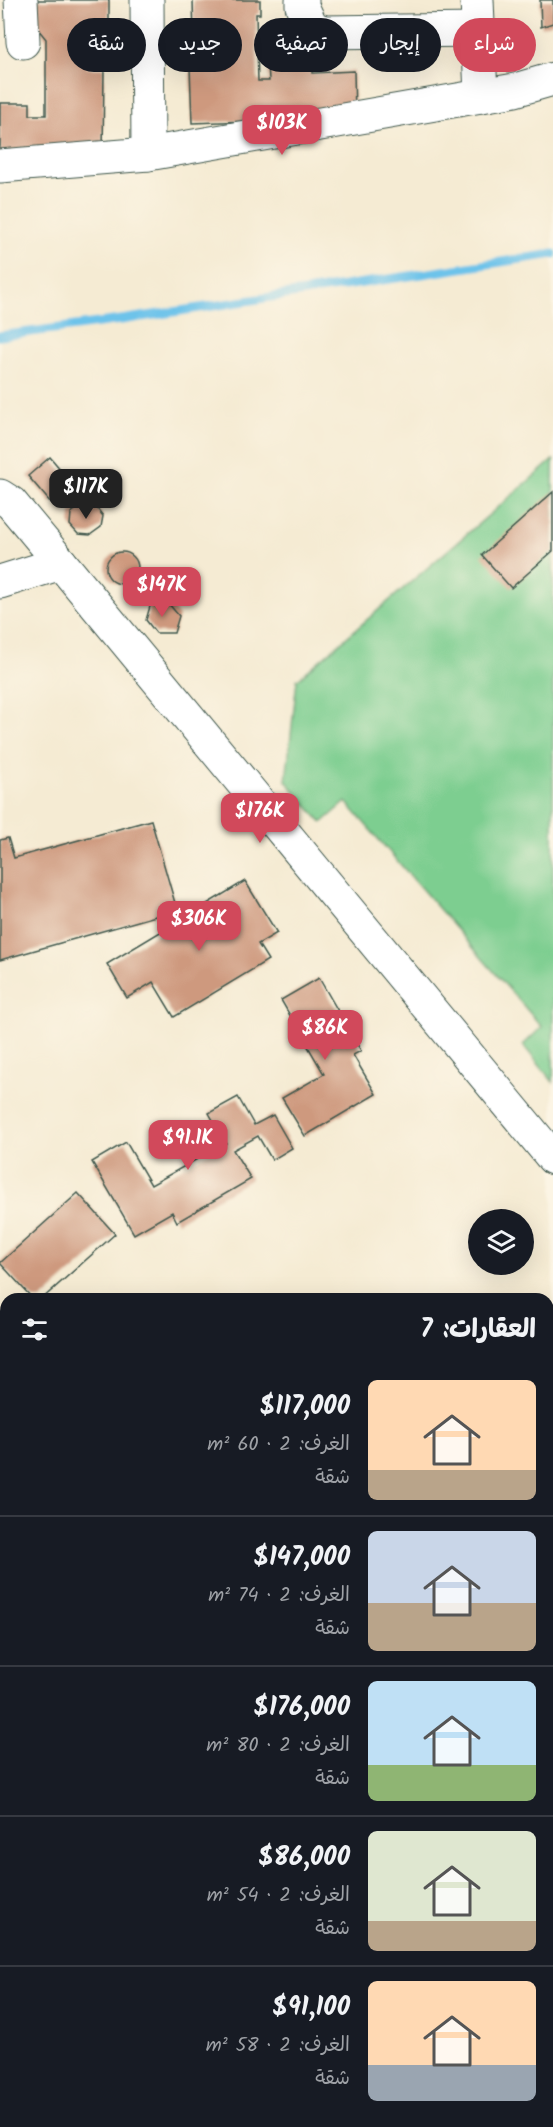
<!DOCTYPE html>
<html lang="ar">
<head>
<meta charset="utf-8">
<style>
	body { margin:0; font-family:Kalam,"Playpen Sans Arabic",sans-serif; background:#20242c; color:#f1f3f6; direction:rtl; height:100vh; display:flex; flex-direction:column; font-size:22px; white-space:nowrap }
	* { box-sizing:border-box; margin:0 }
	p { font-size:20px; color:#9ea1a6 }
	.icon { flex:none; width:33px; height:33px; fill:none; stroke:currentColor; stroke-width:2; stroke-linecap:round; stroke-linejoin:round }
	.map { position:relative; flex:1; overflow:hidden; direction:ltr }
	.drawer { position:absolute; left:0px; top:1293px; width:554px; height:834px; display:flex; flex-direction:column; background:#171b24; border-radius:18px 18px 0 0; box-shadow:0 6px 24px #0002; direction:rtl }
	.drawer>* { flex:none }
	.banner { position:absolute; left:18px; top:18px; width:518px; height:54px; direction:rtl; display:flex; gap:12px }
	.fabs { position:absolute; left:468px; top:1209px; display:grid; gap:12px }
	.fabs a { display:grid; place-items:center; width:66px; height:66px; border-radius:50%; background:#171b24; box-shadow:0 6px 24px #0002; font-size:30px }
	.price { position:absolute; translate:-50% -51px; padding:0 14px; border-radius:12px; background:#d1495b; color:#fff; font-size:20px; line-height:39px; filter:drop-shadow(0 2px 3px #0008) }
	.price::after { content:''; position:absolute; left:50%; top:36px; width:18px; height:14px; margin-left:-9px; background:inherit; clip-path:polygon(0 0,100% 0,50% 100%) }
	.price.on { background:#222; color:#fff }
	ul { padding:0; list-style:none }
	li { display:flex; align-items:center; gap:18px; height:150px; padding:0 18px }
	li+li { border-top:2px solid #363941 }
	li span { display:grid; place-items:center; flex:none; width:168px; height:120px; border-radius:9px; color:#555 }
	li>.icon { margin-inline-start:auto }
	span .icon { width:72px; height:72px; fill:#fffc; stroke-width:1 }
	li b { font-size:26px }
	h2 { display:flex; justify-content:space-between; align-items:center; height:72px; padding:0 18px; font-size:26px }
	.pill { padding:0 21px; border-radius:27px; background:#171b24; box-shadow:0 6px 24px #0002; font-size:21px; line-height:54px }
	.pill.on { background:#d1495b; color:#fff }
	.map>svg:first-child { display:block }
</style>
</head>
<body>
<div class="map">
<svg width="553" height="2127" viewBox="0 0 553 2127">
	<rect width="100%" height="100%" fill="#fcf5e5"/>
	<filter id="ink" filterUnits="userSpaceOnUse"><feTurbulence type="fractalNoise" baseFrequency=".0167" numOctaves="2"/><feDisplacementMap in="SourceGraphic" scale="12" xChannelSelector="R" yChannelSelector="G"/><feConvolveMatrix kernelMatrix="1 2 1 2 8 2 1 2 1" color-interpolation-filters="sRGB"/></filter>
	<filter id="wash" filterUnits="userSpaceOnUse"><feTurbulence type="fractalNoise" baseFrequency=".008" numOctaves="4" result="noise"/><feDisplacementMap in="SourceGraphic" scale="24" xChannelSelector="R" yChannelSelector="G"/><feGaussianBlur stdDeviation="1.35" result="paint"/><feColorMatrix in="noise" values="0 0 0 0 0 0 0 0 0 0 0 0 0 0 0 0 0 1.4 0 .05"/><feComposite in="paint" operator="in"/></filter>
	<g filter="url(#wash)">
		<rect width="100%" height="100%" fill="#f5ebd3"/>
		<polygon fill="#7dce90" stroke="#4e8662" stroke-width="1.5" points="553,460 553,1082 523,1045 542,1027 346,802 322,823 286,781 297,680"/>
		<g fill="none" stroke-linecap="round" stroke-linejoin="round">
			<polyline stroke="#6dc3ea" stroke-width="9" points="0,336 121,320 553,254"/>
		</g>
		<g id="blocks">
			<g fill="#ce997e">
				<polygon points="29,0 109,0 109,31 116,31 116,44 86,68 104,68 103,155 0,154 0,103 30,103 30,115 46,115 46,39 34,24"/>
				<polygon points="193,0 260,0 260,14 256,14 258,81 269,81 268,62 311,60 312,73 354,71 355,117 192,123 189,38 194,38"/>
				<polygon points="540,0 553,0 553,23 541,27"/>
				<polygon points="50,457 73,484 51,503 28,476"/>
				<polygon points="553,492 553,551 511,588 482,555"/>
				<polygon points="82,505 95,506 103,516 101,527 90,535 78,534 70,525 71,513"/>
				<circle cx="122" cy="568" r="16"/>
				<polygon points="151,603 168,603 179,616 174,633 156,633 146,620"/>
				<polygon points="151,820 177,910 0,960 0,840 8,838 14,858"/>
				<polygon points="245,881 277,933 258,944 268,960 174,1017 153,982 127,998 107,964"/>
				<polygon points="319,978 361,1051 353,1055 376,1094 305,1136 282,1098 324,1074 281,1000"/>
				<polygon points="238,1097 254,1125 273,1115 292,1148 272,1160 258,1136 233,1150 251,1179 177,1222 172,1212 134,1234 92,1162 126,1142 151,1185 226,1143 209,1113"/>
				<polygon points="78,1193 115,1234 42,1299 33,1299 0,1263"/>
				<polygon points="6,1453 6,1502 0,1506 0,1457"/>
				<polygon points="548,1546 553,1553 553,1631 548,1624"/>
				<polygon points="6,1562 6,1626 0,1620 0,1567"/>
				<polygon points="548,1918 553,1925 553,2068 548,2072"/>
				<polygon points="342,2121 398,2121 401,2127 345,2127"/>
			</g>
		</g>
	</g>
	<g filter="url(#ink)">
		<use href="#blocks" fill-opacity="0" stroke="#3f574c" stroke-width="1.5"/>
		<g fill="none" stroke-linecap="round" stroke-linejoin="round">
			<defs>
				<g id="minor">
					<polyline points="21,0 23,42"/>
					<polyline points="147,0 148,154"/>
					<polyline points="302,0 302,6 312,28 325,32 478,30"/>
					<polyline points="477,0 481,96"/>
					<polyline points="0,166 148,154 515,90 553,79"/>
					<polyline points="0,496 11,503 61,563 553,1158"/>
					<polyline points="0,582 61,563"/>
					<polyline points="548,1442 553,1448"/>
				</g>
				<g id="major">
					<polyline points="548,1363 553,1358"/>
					<polyline points="0,1859 6,1854"/>
				</g>
			</defs>
			<use href="#minor" stroke="#3f574c" stroke-width="35"/>
			<use href="#major" stroke="#3f574c" stroke-width="35"/>
			<use href="#minor" stroke="#fff" stroke-width="33"/>
			<use href="#major" stroke="#fff" stroke-width="33"/>
		</g>
	</g>
</svg>
<div class="fabs">
<a><svg class="icon" aria-label="layers" viewBox="0 0 24 24"><path d="M12 4l9 5-9 5-9-5zM3 14l9 5 9-5"/></svg></a>
</div>
<b class="price" style="left:282px;top:156px">$103K</b>
<b class="price on" style="left:86px;top:520px">$117K</b>
<b class="price" style="left:162px;top:618px">$147K</b>
<b class="price" style="left:260px;top:844px">$176K</b>
<b class="price" style="left:199px;top:952px">$306K</b>
<b class="price" style="left:325px;top:1061px">$86K</b>
<b class="price" style="left:188px;top:1171px">$91.1K</b>
<div class="banner">
<a class="pill on">شراء</a>
<a class="pill">إيجار</a>
<a class="pill">تصفية</a>
<a class="pill">جديد</a>
<a class="pill">شقة</a>
</div>
<section class="drawer">
<h2>العقارات: 7<svg class="icon" aria-label="filters" viewBox="0 0 24 24"><path d="M4 7h16M4 17h16"/><circle cx="9" cy="7" r="2"/><circle cx="15" cy="17" r="2"/></svg></h2>
<ul>
<li><span style="background:linear-gradient(#ffd9b3 75%,#b9a48a 0)"><svg class="icon" aria-label="home" viewBox="0 0 24 24"><path d="M3 11l9-7 9 7M6 9v11h12V9"/></svg></span><div><b>$117,000</b><p>الغرف: 2 · 60 m²</p><p>شقة</p></div></li>
<li><span style="background:linear-gradient(#c9d6e8 60%,#b9a48a 0)"><svg class="icon" aria-label="home" viewBox="0 0 24 24"><path d="M3 11l9-7 9 7M6 9v11h12V9"/></svg></span><div><b>$147,000</b><p>الغرف: 2 · 74 m²</p><p>شقة</p></div></li>
<li><span style="background:linear-gradient(#bfe0f5 70%,#8fb573 0)"><svg class="icon" aria-label="home" viewBox="0 0 24 24"><path d="M3 11l9-7 9 7M6 9v11h12V9"/></svg></span><div><b>$176,000</b><p>الغرف: 2 · 80 m²</p><p>شقة</p></div></li>
<li><span style="background:linear-gradient(#dfe7d0 75%,#b9a48a 0)"><svg class="icon" aria-label="home" viewBox="0 0 24 24"><path d="M3 11l9-7 9 7M6 9v11h12V9"/></svg></span><div><b>$86,000</b><p>الغرف: 2 · 54 m²</p><p>شقة</p></div></li>
<li><span style="background:linear-gradient(#ffd9b3 70%,#9aa5b1 0)"><svg class="icon" aria-label="home" viewBox="0 0 24 24"><path d="M3 11l9-7 9 7M6 9v11h12V9"/></svg></span><div><b>$91,100</b><p>الغرف: 2 · 58 m²</p><p>شقة</p></div></li>
</ul>
</section>
</div>
</body>
</html>
